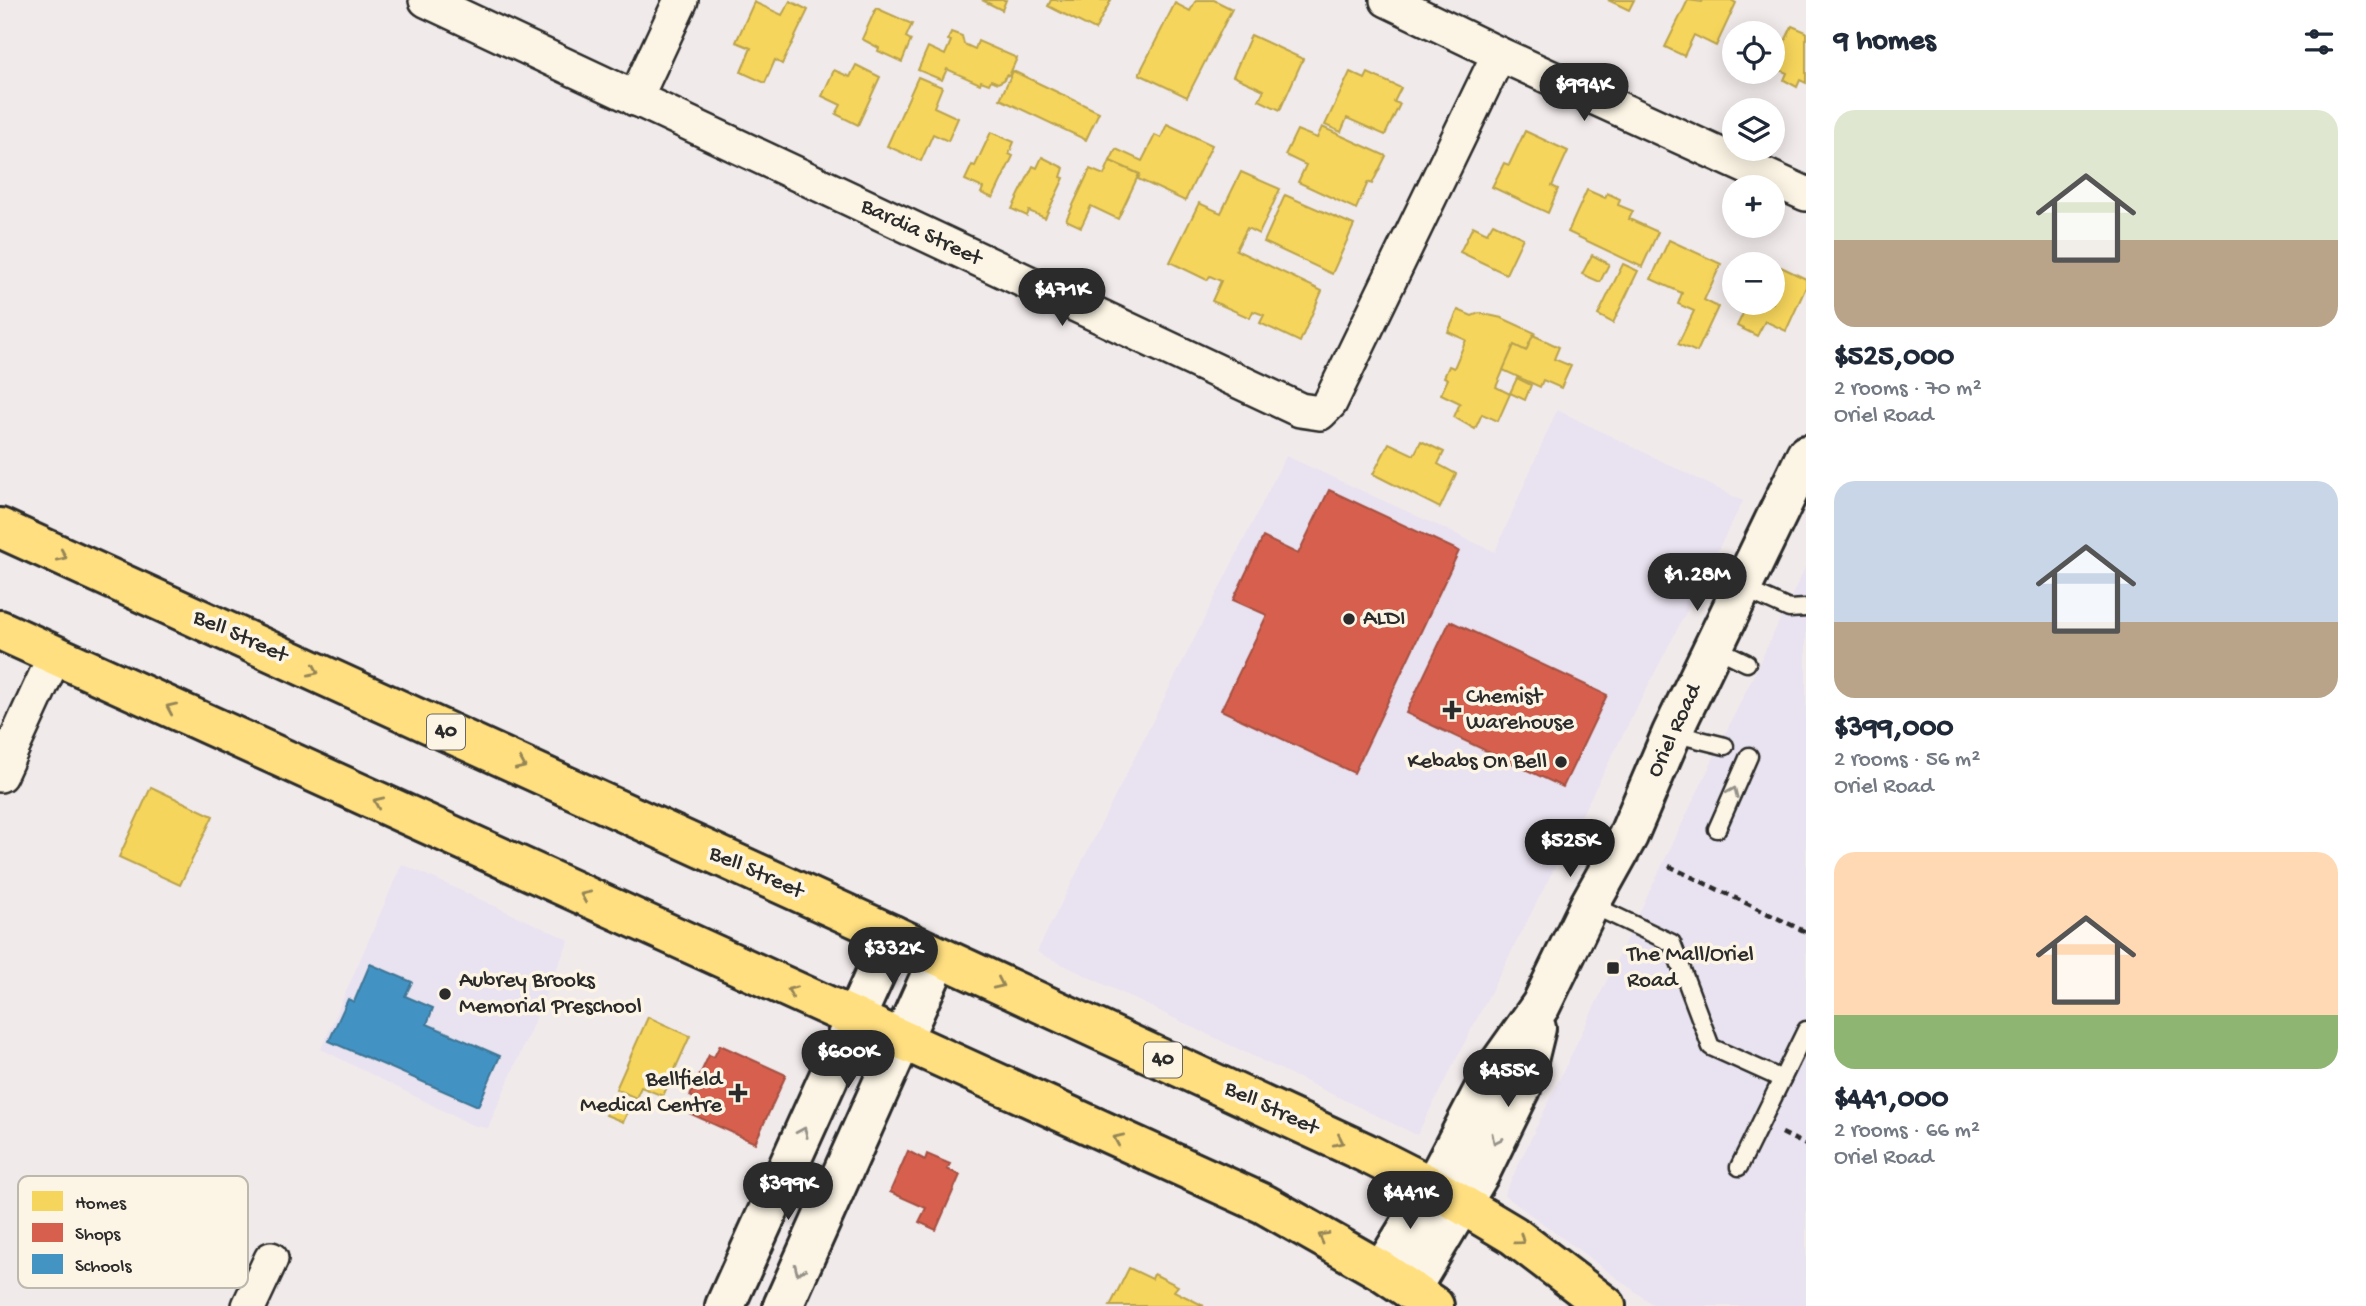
<!DOCTYPE html>
<html lang="en">
<head>
<meta charset="utf-8">
<style>
	body { margin:0; font-family:"Gochi Hand",sans-serif; background:#f6f6f7; color:#1f2937; height:100vh; display:flex; flex-direction:column; font-size:26px; white-space:nowrap }
	* { box-sizing:border-box; margin:0 }
	p { font-size:23px; color:#747a83 }
	.icon { flex:none; width:38px; height:38px; fill:none; stroke:currentColor; stroke-width:2; stroke-linecap:round; stroke-linejoin:round }
	.map { position:relative; flex:1; overflow:hidden }
	.details { display:flex; flex-direction:column; background:#fff; width:560px }
	.details>* { flex:none }
	.buttons { position:absolute; left:1722px; top:21px; display:grid; gap:14px }
	.buttons a { display:grid; place-items:center; width:63px; height:63px; border-radius:50%; background:#fff; box-shadow:0 4px 18px #0003; font-size:35px }
	.price { position:absolute; translate:-50% -60px; padding:0 16px; border-radius:24px; background:#2b2b2b; color:#fff; font-size:23px; line-height:46px; filter:drop-shadow(0 2px 4px #0008) }
	.price::after { content:''; position:absolute; left:50%; top:42px; width:21px; height:16px; margin-left:-10px; background:inherit; clip-path:polygon(0 0,100% 0,50% 100%) }
	.price.selected { background:#222; color:#fff }
	ul { padding:0; list-style:none }
	li { display:grid; align-content:center; gap:14px; height:371px; padding:0 28px }
	li span { display:grid; place-items:center; height:217px; border-radius:21px; color:#555 }
	li>.icon { margin-inline-start:auto }
	span .icon { width:126px; height:126px; fill:#fffc; stroke-width:1 }
	li b { font-size:30px }
	h2 { display:flex; justify-content:space-between; align-items:center; height:84px; padding:0 28px; font-size:30px }
	main { display:flex; flex:1; min-height:0 }
	.map>svg:first-child { display:block }
</style>
</head>
<body>
<main>
<div class="map">
<svg width="1806" height="1306" viewBox="0 0 1806 1306">
	<rect width="100%" height="100%" fill="#f1eaeb"/>
	<filter id="ink" filterUnits="userSpaceOnUse"><feTurbulence type="fractalNoise" baseFrequency=".0143" numOctaves="2"/><feDisplacementMap in="SourceGraphic" scale="14" xChannelSelector="R" yChannelSelector="G"/><feConvolveMatrix kernelMatrix="1 2 1 2 8 2 1 2 1" color-interpolation-filters="sRGB"/></filter>
	<g filter="url(#ink)">
		<g fill="#e9e2f0">
			<polygon points="1557,410 1743,501 1417,1135 1037,952 1286,456 1495,552"/>
			<polygon points="1806,566 1806,1306 1655,1306 1504,1195"/>
			<polygon points="402,864 569,940 488,1128 472,1125 321,1049"/>
		</g>
		<g fill="#f6d55c" stroke="#b9a24d" stroke-width="2">
			<polygon points="982,0 1006,0 1002,10"/>
			<polygon points="1051,0 1111,0 1095,30 1048,6"/>
			<polygon points="1196,0 1214,0 1232,9 1187,97 1139,74 1175,3 1190,11"/>
			<polygon points="1608,0 1634,0 1629,10"/>
			<polygon points="1688,0 1702,2 1703,0 1731,0 1736,3 1716,46 1694,35 1684,56 1665,47"/>
			<polygon points="790,1 808,10 782,64 775,60 765,83 741,72 751,48 736,42 754,2 782,15"/>
			<polygon points="876,8 912,24 906,37 911,40 902,62 878,51 879,48 862,39"/>
			<polygon points="1792,26 1806,32 1806,83 1800,80 1797,87 1784,80 1787,73 1773,67"/>
			<polygon points="951,32 962,36 964,44 975,49 978,41 1017,58 1009,76 1006,75 1004,80 998,83 991,80 989,84 981,81 980,84 947,69 942,80 918,70 928,47 945,55 951,41 948,40"/>
			<polygon points="1251,35 1303,59 1280,110 1259,100 1264,90 1233,76"/>
			<polygon points="856,65 880,77 858,125 836,114 841,105 822,96 834,70 850,77"/>
			<polygon points="1013,71 1099,112 1086,140 1000,99"/>
			<polygon points="1350,72 1365,79 1368,73 1401,88 1394,102 1400,104 1385,135 1347,118 1341,132 1325,125"/>
			<polygon points="918,77 942,87 934,107 958,118 948,141 933,134 921,161 887,146"/>
			<polygon points="1167,124 1212,145 1185,201 1138,179 1140,174 1110,161 1116,149 1142,161 1155,135 1161,138"/>
			<polygon points="1322,127 1386,156 1372,184 1368,182 1356,209 1298,182 1306,165 1285,155 1297,130 1317,138"/>
			<polygon points="1525,131 1568,151 1552,186 1558,189 1548,213 1492,187 1504,163 1509,165"/>
			<polygon points="991,132 1014,142 1009,154 1013,156 993,198 981,193 983,188 965,180 972,165 975,166"/>
			<polygon points="1042,157 1064,168 1061,177 1064,178 1045,218 1029,211 1027,216 1012,209 1033,166 1037,168"/>
			<polygon points="1110,161 1139,174 1118,219 1091,206 1081,227 1066,220 1090,169 1104,175"/>
			<polygon points="1241,172 1280,189 1259,234 1247,228 1236,250 1322,291 1300,342 1260,323 1264,315 1253,311 1250,318 1212,301 1221,281 1210,276 1207,280 1170,262 1199,203 1221,213"/>
			<polygon points="1587,190 1605,198 1607,193 1620,199 1618,205 1633,211 1629,219 1658,232 1642,267 1568,232"/>
			<polygon points="1285,195 1354,225 1332,274 1264,242"/>
			<polygon points="1493,223 1523,238 1506,274 1460,252 1473,226 1487,233"/>
			<polygon points="1669,240 1721,264 1704,300 1718,307 1697,352 1678,344 1694,311 1678,304 1682,293 1651,279"/>
			<polygon points="1592,255 1609,264 1600,282 1582,274"/>
			<polygon points="1623,264 1638,271 1613,323 1598,315"/>
			<polygon points="1781,267 1806,279 1806,287 1786,331 1765,321 1757,336 1737,326 1748,303 1773,303 1773,286"/>
			<polygon points="1458,310 1472,316 1479,313 1502,318 1535,333 1526,351 1514,345 1496,387 1510,394 1498,421 1482,414 1475,429 1454,417 1460,403 1441,394 1448,379 1444,377 1449,366 1454,368 1466,340 1448,332"/>
			<polygon points="1533,335 1559,347 1554,359 1571,366 1561,388 1543,380 1540,387 1503,370 1514,345 1526,351"/>
			<polygon points="1517,378 1531,385 1525,400 1510,393"/>
			<polygon points="1421,441 1444,452 1438,464 1456,474 1440,508 1373,474 1389,443 1414,455"/>
			<polygon points="151,787 213,816 180,885 119,857"/>
			<polygon points="648,1017 690,1036 663,1096 641,1087 636,1098 616,1089"/>
			<polygon points="615,1095 632,1103 623,1122 606,1115"/>
			<polygon points="1129,1268 1152,1279 1154,1274 1178,1286 1174,1291 1204,1306 1110,1306"/>
		</g>
		<g fill="#d6604d" stroke="#a35043" stroke-width="2">
			<polygon points="1329,490 1459,551 1354,773 1221,710 1267,615 1233,600 1263,537 1298,554"/>
			<polygon points="1450,621 1607,695 1563,787 1406,713"/>
			<polygon points="720,1045 786,1075 755,1143 689,1113 696,1099 690,1096 709,1055 714,1057"/>
			<polygon points="908,1151 925,1160 927,1154 950,1164 947,1169 960,1175 936,1230 919,1222 926,1208 890,1192"/>
		</g>
		<polygon fill="#4393c3" stroke="#3c7495" stroke-width="2" points="370,964 412,982 405,996 433,1008 427,1024 500,1056 478,1106 329,1041 348,999 354,1002"/>
		<g fill="none" stroke-linecap="round" stroke-linejoin="round">
			<defs>
				<g id="service">
					<polyline points="1742,588 1789,609 1806,608"/>
					<polyline points="1714,647 1747,663"/>
					<polyline points="1672,733 1725,746"/>
					<polyline points="1717,829 1749,756"/>
					<polyline points="1590,904 1672,943 1711,1047 1782,1079"/>
					<polyline points="1739,1167 1806,1030"/>
				</g>
				<g id="minor">
					<polyline points="426,0 1300,410 1320,413 1330,403 1499,54"/>
					<polyline points="1387,0 1499,54 1806,194"/>
					<polyline points="635,99 681,0"/>
					<polyline points="0,775 55,655"/>
					<polyline points="249,1306 271,1259"/>
				</g>
				<g id="tertiary">
					<polyline points="1382,1271 1433,1187 1492,1074 1541,1005 1590,904 1628,836 1672,733 1806,455"/>
					<polyline points="1410,1290 1480,1173 1521,1089 1536,1028"/>
				</g>
				<g id="secondary">
					<polyline points="725,1306 893,935"/>
					<polyline points="783,1306 939,957"/>
				</g>
				<g id="trunk">
					<polyline points="0,528 893,935 1366,1153 1433,1187 1513,1235 1606,1306"/>
					<polyline points="0,630 1264,1204 1382,1271 1434,1306"/>
				</g>
			</defs>
			<use href="#service" stroke="#2b2b2b" stroke-width="21"/>
			<use href="#minor" stroke="#2b2b2b" stroke-width="38"/>
			<use href="#tertiary" stroke="#2b2b2b" stroke-width="44"/>
			<use href="#secondary" stroke="#2b2b2b" stroke-width="44"/>
			<use href="#trunk" stroke="#2b2b2b" stroke-width="44"/>
			<g stroke="#2b2b2b" stroke-width="4.5" stroke-dasharray="7 5" stroke-linecap="butt">
				<polyline points="1669,866 1806,932"/>
				<polyline points="1782,1133 1806,1145"/>
			</g>
			<use href="#service" stroke="#fcf5e5" stroke-width="16"/>
			<use href="#minor" stroke="#fcf5e5" stroke-width="33"/>
			<use href="#tertiary" stroke="#fcf5e5" stroke-width="38"/>
			<use href="#secondary" stroke="#fcf5e5" stroke-width="38"/>
			<use href="#trunk" stroke="#ffdf80" stroke-width="38"/>
		</g>
		<defs><path id="oneway-chevron" d="M-2-3.5L2.5 0L-2 3.5" fill="none" stroke-width="1.6" stroke-linecap="round" stroke-linejoin="round" transform="scale(1.75)"/></defs>
		<g stroke="#958556">
			<use href="#oneway-chevron" transform="translate(62 556) rotate(24)"/>
			<use href="#oneway-chevron" transform="translate(314 671) rotate(24)"/>
			<use href="#oneway-chevron" transform="translate(171 708) rotate(-156)"/>
			<use href="#oneway-chevron" transform="translate(521 765) rotate(24)"/>
			<use href="#oneway-chevron" transform="translate(378 802) rotate(-156)"/>
			<use href="#oneway-chevron" transform="translate(585 896) rotate(-156)"/>
			<use href="#oneway-chevron" transform="translate(999 984) rotate(25)"/>
			<use href="#oneway-chevron" transform="translate(792 991) rotate(-156)"/>
			<use href="#oneway-chevron" transform="translate(1118 1139) rotate(-156)"/>
			<use href="#oneway-chevron" transform="translate(1339 1141) rotate(25)"/>
			<use href="#oneway-chevron" transform="translate(1323 1237) rotate(-151)"/>
			<use href="#oneway-chevron" transform="translate(1520 1240) rotate(36)"/>
		</g>
		<g stroke="#949088">
			<use href="#oneway-chevron" transform="translate(1733 792) rotate(-66)"/>
			<use href="#oneway-chevron" transform="translate(803 1132) rotate(-66)"/>
			<use href="#oneway-chevron" transform="translate(1496 1139) rotate(116)"/>
			<use href="#oneway-chevron" transform="translate(799 1270) rotate(114)"/>
		</g>
	</g>
	<g fill="#2b2b2b" stroke="#fcf5e5" stroke-width="2.5">
		<circle cx="1349" cy="619" r="7"/>
		<path d="M1448.5 699.5h7v7h7v7h-7v7h-7v-7h-7v-7h7z"/>
		<circle cx="1561" cy="762" r="7"/>
		<rect x="1606" y="961" width="14" height="14" rx="3.5"/>
		<circle cx="445" cy="994" r="7"/>
		<path d="M734.5 1082.5h7v7h7v7h-7v7h-7v-7h-7v-7h7z"/>
	</g>
	<g text-anchor="middle" dominant-baseline="central" stroke-width="7" stroke-linejoin="round" paint-order="stroke">
		<g fill="#fcf5e5" stroke="#6a6863" stroke-width="2">
			<rect x="427" y="714.5" width="38" height="35" rx="5"/>
			<rect x="1144" y="1042.5" width="38" height="35" rx="5"/>
		</g>
		<g font-size="21" font-weight="bold" fill="#2b2b2b">
			<text x="446" y="732">40</text>
			<text x="1163" y="1060">40</text>
		</g>
		<g font-size="23" fill="#2b2b2b" stroke="#fcf5e5">
			<text transform="translate(921 233) rotate(25)">Bardia Street</text>
			<text transform="translate(240 637) rotate(24)">Bell Street</text>
			<text transform="translate(1675 731) rotate(-65)">Oriel Road</text>
			<text transform="translate(756 873) rotate(24)">Bell Street</text>
			<text transform="translate(1271 1109) rotate(25)">Bell Street</text>
		</g>
		<g font-size="23" fill="#2b2b2b" stroke="#fcf5e5" text-anchor="start">
			<text x="1363" y="619">ALDI</text>
			<text x="1466" y="697">Chemist<tspan x="1466" dy="26">Warehouse</tspan></text>
			<text x="1547" y="762" text-anchor="end">Kebabs On Bell</text>
			<text x="1627" y="955">The Mall/Oriel<tspan x="1627" dy="26">Road</tspan></text>
			<text x="459" y="981">Aubrey Brooks<tspan x="459" dy="26">Memorial Preschool</tspan></text>
			<text x="722" y="1080" text-anchor="end">Bellfield<tspan x="722" dy="26">Medical Centre</tspan></text>
		</g>
	</g>
	<rect x="18" y="1176" width="230" height="112" rx="10" fill="#fcf5e5" stroke="#bdb8ad" stroke-width="2"/>
	<rect x="32" y="1191" width="31" height="20" fill="#f6d55c"/>
	<rect x="32" y="1223" width="31" height="19" fill="#d6604d"/>
	<rect x="32" y="1254" width="31" height="20" fill="#4393c3"/>
	<g font-size="19" fill="#2b2b2b">
		<text x="75" y="1208">Homes</text>
		<text x="75" y="1239">Shops</text>
		<text x="75" y="1271">Schools</text>
	</g>
</svg>
<div class="buttons">
<a><svg class="icon" aria-label="locate" viewBox="0 0 24 24"><circle cx="12" cy="12" r="6"/><path d="M12 2v4M12 18v4M2 12h4M18 12h4"/></svg></a>
<a><svg class="icon" aria-label="layers" viewBox="0 0 24 24"><path d="M12 4l9 5-9 5-9-5zM3 14l9 5 9-5"/></svg></a>
<a>+</a>
<a>−</a>
</div>
<b class="price" style="left:1584px;top:123px">$994K</b>
<b class="price" style="left:1062px;top:328px">$471K</b>
<b class="price" style="left:1697px;top:613px">$1.28M</b>
<b class="price selected" style="left:1570px;top:879px">$525K</b>
<b class="price" style="left:893px;top:987px">$332K</b>
<b class="price" style="left:848px;top:1090px">$600K</b>
<b class="price" style="left:1508px;top:1109px">$455K</b>
<b class="price" style="left:788px;top:1222px">$399K</b>
<b class="price" style="left:1410px;top:1231px">$441K</b>
</div>
<section class="details">
<h2>9 homes<svg class="icon" aria-label="filters" viewBox="0 0 24 24"><path d="M4 7h16M4 17h16"/><circle cx="9" cy="7" r="2"/><circle cx="15" cy="17" r="2"/></svg></h2>
<ul>
<li><span style="background:linear-gradient(#dfe7d0 60%,#b9a48a 0)"><svg class="icon" aria-label="home" viewBox="0 0 24 24"><path d="M3 11l9-7 9 7M6 9v11h12V9"/></svg></span><div><b>$525,000</b><p>2 rooms · 70 m²</p><p>Oriel Road</p></div></li>
<li><span style="background:linear-gradient(#c9d6e8 65%,#b9a48a 0)"><svg class="icon" aria-label="home" viewBox="0 0 24 24"><path d="M3 11l9-7 9 7M6 9v11h12V9"/></svg></span><div><b>$399,000</b><p>2 rooms · 56 m²</p><p>Oriel Road</p></div></li>
<li><span style="background:linear-gradient(#ffd9b3 75%,#8fb573 0)"><svg class="icon" aria-label="home" viewBox="0 0 24 24"><path d="M3 11l9-7 9 7M6 9v11h12V9"/></svg></span><div><b>$441,000</b><p>2 rooms · 66 m²</p><p>Oriel Road</p></div></li>
</ul>
</section>
</main>
</body>
</html>
